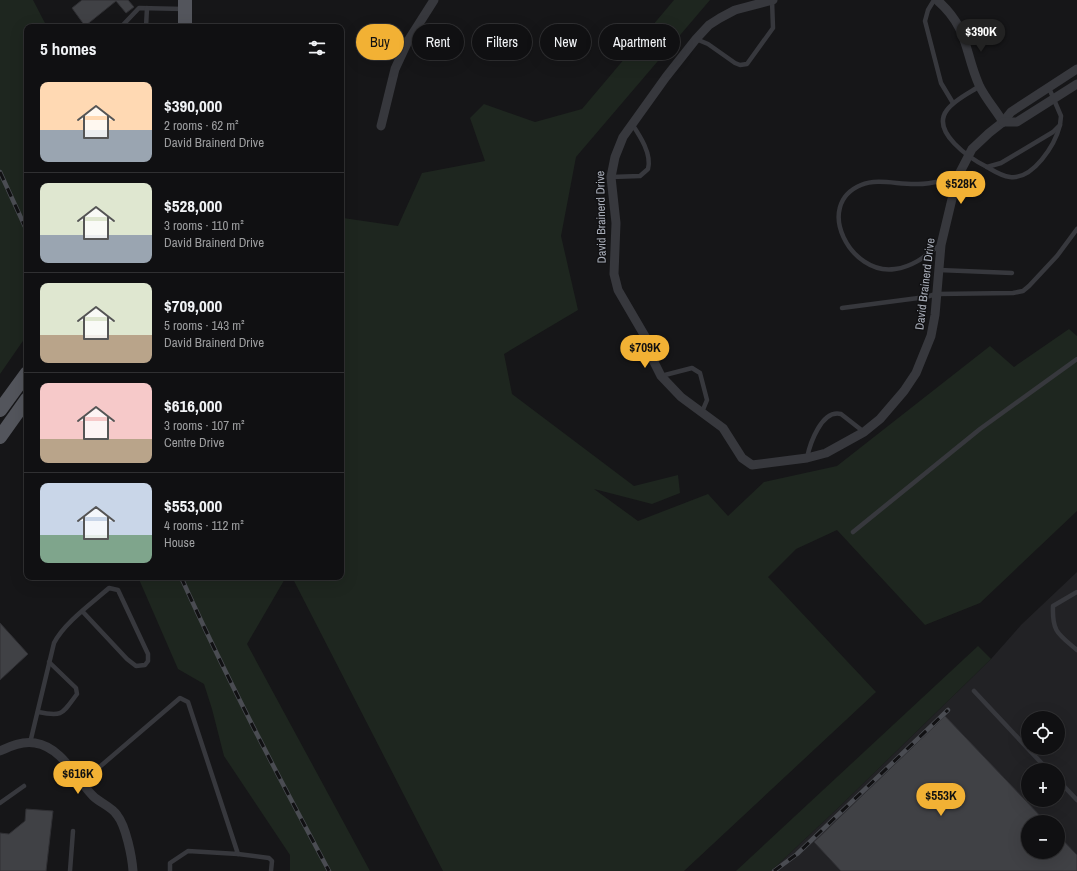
<!DOCTYPE html>
<html lang="en">
<head>
<meta charset="utf-8">
<style>
	body { margin:0; font-family:"Archivo Narrow",sans-serif; background:#1e1e20; color:#f1f3f6; height:100vh; display:flex; flex-direction:column; font-size:15px; white-space:nowrap }
	* { box-sizing:border-box; margin:0 }
	p { font-size:13px; color:#9c9d9f }
	.icon { flex:none; width:22px; height:22px; fill:none; stroke:currentColor; stroke-width:2; stroke-linecap:round; stroke-linejoin:round }
	.map { position:relative; flex:1; overflow:hidden }
	.sheet { position:absolute; left:24px; top:24px; width:320px; height:556px; display:flex; flex-direction:column; background:#101012; border-radius:8px; box-shadow:0 4px 16px #0002,0 0 0 1px #303032 }
	.sheet>* { flex:none }
	.hud { position:absolute; left:356px; top:24px; width:380px; height:36px; display:flex; gap:8px }
	.controls { position:absolute; left:1021px; top:711px; display:grid; gap:8px }
	.controls a { display:grid; place-items:center; width:44px; height:44px; border-radius:50%; background:#101012; box-shadow:0 4px 16px #0002,0 0 0 1px #303032; font-size:20px }
	.price { position:absolute; translate:-50% -34px; padding:0 9px; border-radius:14px; background:#f2b134; color:#111; font-size:13px; line-height:26px; filter:drop-shadow(0 1px 2px #0008) }
	.price::after { content:''; position:absolute; left:50%; top:24px; width:12px; height:9px; margin-left:-6px; background:inherit; clip-path:polygon(0 0,100% 0,50% 100%) }
	.price.current { background:#222; color:#fff }
	ul { padding:0; list-style:none }
	li { display:flex; align-items:center; gap:12px; height:100px; padding:0 16px }
	li+li { border-top:1px solid #303032 }
	li span { display:grid; place-items:center; flex:none; width:112px; height:80px; border-radius:8px; color:#555 }
	li>.icon { margin-inline-start:auto }
	span .icon { width:48px; height:48px; fill:#fffc; stroke-width:1 }
	li b { font-size:17px }
	h2 { display:flex; justify-content:space-between; align-items:center; height:48px; padding:0 16px; font-size:17px }
	.pill { padding:0 14px; border-radius:18px; background:#101012; box-shadow:0 4px 16px #0002,0 0 0 1px #303032; font-size:14px; line-height:36px }
	.pill.current { background:#f2b134; color:#111 }
	.map>svg:first-child { display:block }
</style>
</head>
<body>
<div class="map">
<svg width="1077" height="871" viewBox="0 0 1077 871">
	<rect width="100%" height="100%" fill="#161618"/>
	<path fill="#222225" fill-rule="evenodd" d="M1077,572V871H771L837,809L991,659L1021,625ZM1028,718H1058V748H1028ZM1028,770H1058V800H1028ZM1028,822H1058V852H1028Z"/>
	<g fill="#1e261f">
		<polygon points="0,0 33,0 47,27 27,27 27,335 0,374"/>
		<polygon points="674,0 710,0 576,157 561,236 578,310 504,354 512,394 634,486 678,475 680,493 652,504 594,489 638,521 708,494 728,516 764,482 837,466 990,346 1014,367 1069,329 1077,336 1077,511 980,603 925,625 837,530 796,549 768,577 876,692 684,871 443,871 292,577 341,577 341,219 343,218 398,226 422,173 485,161 470,118 484,104 535,122 582,109"/>
		<polygon points="138,577 286,577 247,644 370,871 290,871 290,855 224,756 212,709 204,684 178,669"/>
		<polygon points="978,646 991,659 837,809 771,871 736,871"/>
	</g>
	<g fill="#404145" stroke="#303034">
		<polygon points="82,0 128,0 134,7 126,13 116,1 85,26 72,8"/>
		<polygon points="0,623 28,654 0,680"/>
		<polygon points="945,716 1046,822 1028,822 1028,852 1058,852 1058,835 1077,855 1077,871 841,871 814,842"/>
		<polygon points="26,809 53,811 46,871 0,871 0,833 9,834 25,821"/>
	</g>
	<g fill="none" stroke-linecap="round" stroke-linejoin="round">
		<g stroke="#37383d" stroke-width="4.5">
			<polyline points="934,0 928,10 925,21 941,83 953,103"/>
			<polyline points="121,27 139,8 184,9"/>
			<polyline points="146,27 147,8"/>
			<polyline points="696,39 708,44 735,63 740,65 747,64 773,28 772,0"/>
			<path d="M980,86C969,93 954,100 947,110C930,132 971,159 987,167L1001,163L1053,132L1060,125L1061,116L1049,88"/>
			<path d="M987,167C994,171 1001,176 1010,177C1033,180 1055,145 1060,125"/>
			<path d="M611,177L640,176L648,169C652,154 640,136 632,124"/>
			<path d="M940,245C927,255 913,267 895,269C851,276 813,205 861,185C878,178 899,185 918,184C931,184 944,180 957,178"/>
			<polyline points="939,270 1012,273"/>
			<polyline points="842,308 926,297 936,294 1013,293 1023,291 1029,286 1057,256 1077,229"/>
			<polyline points="661,376 692,368 700,373 707,400 702,412"/>
			<path d="M807,458C810,443 822,409 841,414L864,432"/>
			<polyline points="853,532 980,429 1077,359"/>
			<path d="M1077,592L1053,606C1052,632 1058,634 1077,650"/>
			<polyline points="974,691 1048,770"/>
			<path d="M38,712C63,717 62,714 77,694L76,688L49,662"/>
			<path d="M30,743L54,643C64,623 92,603 109,588L118,590L148,654V661L145,665L136,666L127,659L83,612"/>
			<polyline points="1058,780 1077,800"/>
			<polyline points="82,782 180,698 188,702 238,854 188,851 170,863 170,871"/>
			<polyline points="0,803 24,786"/>
			<polyline points="238,854 269,858 272,861 271,871"/>
			<polyline points="70,871 73,831"/>
		</g>
		<g stroke="#37383d" stroke-width="9">
			<polyline points="773,0 735,10 720,18 709,25 696,39 666,77 623,137 615,157 611,177 616,223 614,274 618,290 646,338 653,360 661,376 681,397 723,428 742,458 752,465 807,458 826,453 864,432 880,419 904,391 916,373 931,336 935,315 941,245 957,178 972,149 989,133 1003,122 1011,112 1077,69"/>
			<path d="M937,0C969,28 964,51 979,85C985,98 996,110 1003,122"/>
			<polyline points="1003,122 1017,122 1077,84"/>
			<polyline points="381,126 395,69 408,41 434,0"/>
			<path d="M0,751C11,746 22,741 35,743C62,747 76,779 93,796C100,803 112,807 117,815C126,826 132,857 133,871"/>
		</g>
		<g stroke="#53555c" stroke-width="14">
			<polyline points="185,27 185,0"/>
			<polyline points="0,410 27,373"/>
			<polyline points="0,437 27,399"/>
		</g>
		<defs>
			<g id="rail">
				<polyline points="0,172 27,231"/>
				<path d="M181,577C226,677 277,774 329,871"/>
				<polyline points="774,871 797,854 948,710"/>
			</g>
		</defs>
		<use href="#rail" stroke="#4a4c52" stroke-width="4.5"/>
		<use href="#rail" stroke="#111113" stroke-width="3" stroke-dasharray="9" stroke-linecap="butt"/>
	</g>
	<g text-anchor="middle" dominant-baseline="central" stroke-width="3" stroke-linejoin="round" paint-order="stroke">
		<g font-size="12" fill="#a8adb8" stroke="#111113">
			<text transform="translate(601 217) rotate(-91)">David Brainerd Drive</text>
			<text transform="translate(925 284) rotate(-83)">David Brainerd Drive</text>
		</g>
	</g>
</svg>
<div class="controls">
<a><svg class="icon" aria-label="locate" viewBox="0 0 24 24"><circle cx="12" cy="12" r="6"/><path d="M12 2v4M12 18v4M2 12h4M18 12h4"/></svg></a>
<a>+</a>
<a>−</a>
</div>
<b class="price current" style="left:981px;top:53px">$390K</b>
<b class="price" style="left:961px;top:205px">$528K</b>
<b class="price" style="left:645px;top:369px">$709K</b>
<b class="price" style="left:78px;top:795px">$616K</b>
<b class="price" style="left:941px;top:817px">$553K</b>
<div class="hud">
<a class="pill current">Buy</a>
<a class="pill">Rent</a>
<a class="pill">Filters</a>
<a class="pill">New</a>
<a class="pill">Apartment</a>
</div>
<section class="sheet">
<h2>5 homes<svg class="icon" aria-label="filters" viewBox="0 0 24 24"><path d="M4 7h16M4 17h16"/><circle cx="9" cy="7" r="2"/><circle cx="15" cy="17" r="2"/></svg></h2>
<ul>
<li><span style="background:linear-gradient(#ffd9b3 60%,#9aa5b1 0)"><svg class="icon" aria-label="home" viewBox="0 0 24 24"><path d="M3 11l9-7 9 7M6 9v11h12V9"/></svg></span><div><b>$390,000</b><p>2 rooms · 62 m²</p><p>David Brainerd Drive</p></div></li>
<li><span style="background:linear-gradient(#dfe7d0 65%,#9aa5b1 0)"><svg class="icon" aria-label="home" viewBox="0 0 24 24"><path d="M3 11l9-7 9 7M6 9v11h12V9"/></svg></span><div><b>$528,000</b><p>3 rooms · 110 m²</p><p>David Brainerd Drive</p></div></li>
<li><span style="background:linear-gradient(#dfe7d0 65%,#b9a48a 0)"><svg class="icon" aria-label="home" viewBox="0 0 24 24"><path d="M3 11l9-7 9 7M6 9v11h12V9"/></svg></span><div><b>$709,000</b><p>5 rooms · 143 m²</p><p>David Brainerd Drive</p></div></li>
<li><span style="background:linear-gradient(#f6c9c9 70%,#b9a48a 0)"><svg class="icon" aria-label="home" viewBox="0 0 24 24"><path d="M3 11l9-7 9 7M6 9v11h12V9"/></svg></span><div><b>$616,000</b><p>3 rooms · 107 m²</p><p>Centre Drive</p></div></li>
<li><span style="background:linear-gradient(#c9d6e8 65%,#7fa58c 0)"><svg class="icon" aria-label="home" viewBox="0 0 24 24"><path d="M3 11l9-7 9 7M6 9v11h12V9"/></svg></span><div><b>$553,000</b><p>4 rooms · 112 m²</p><p>House</p></div></li>
</ul>
</section>
</div>
</body>
</html>
